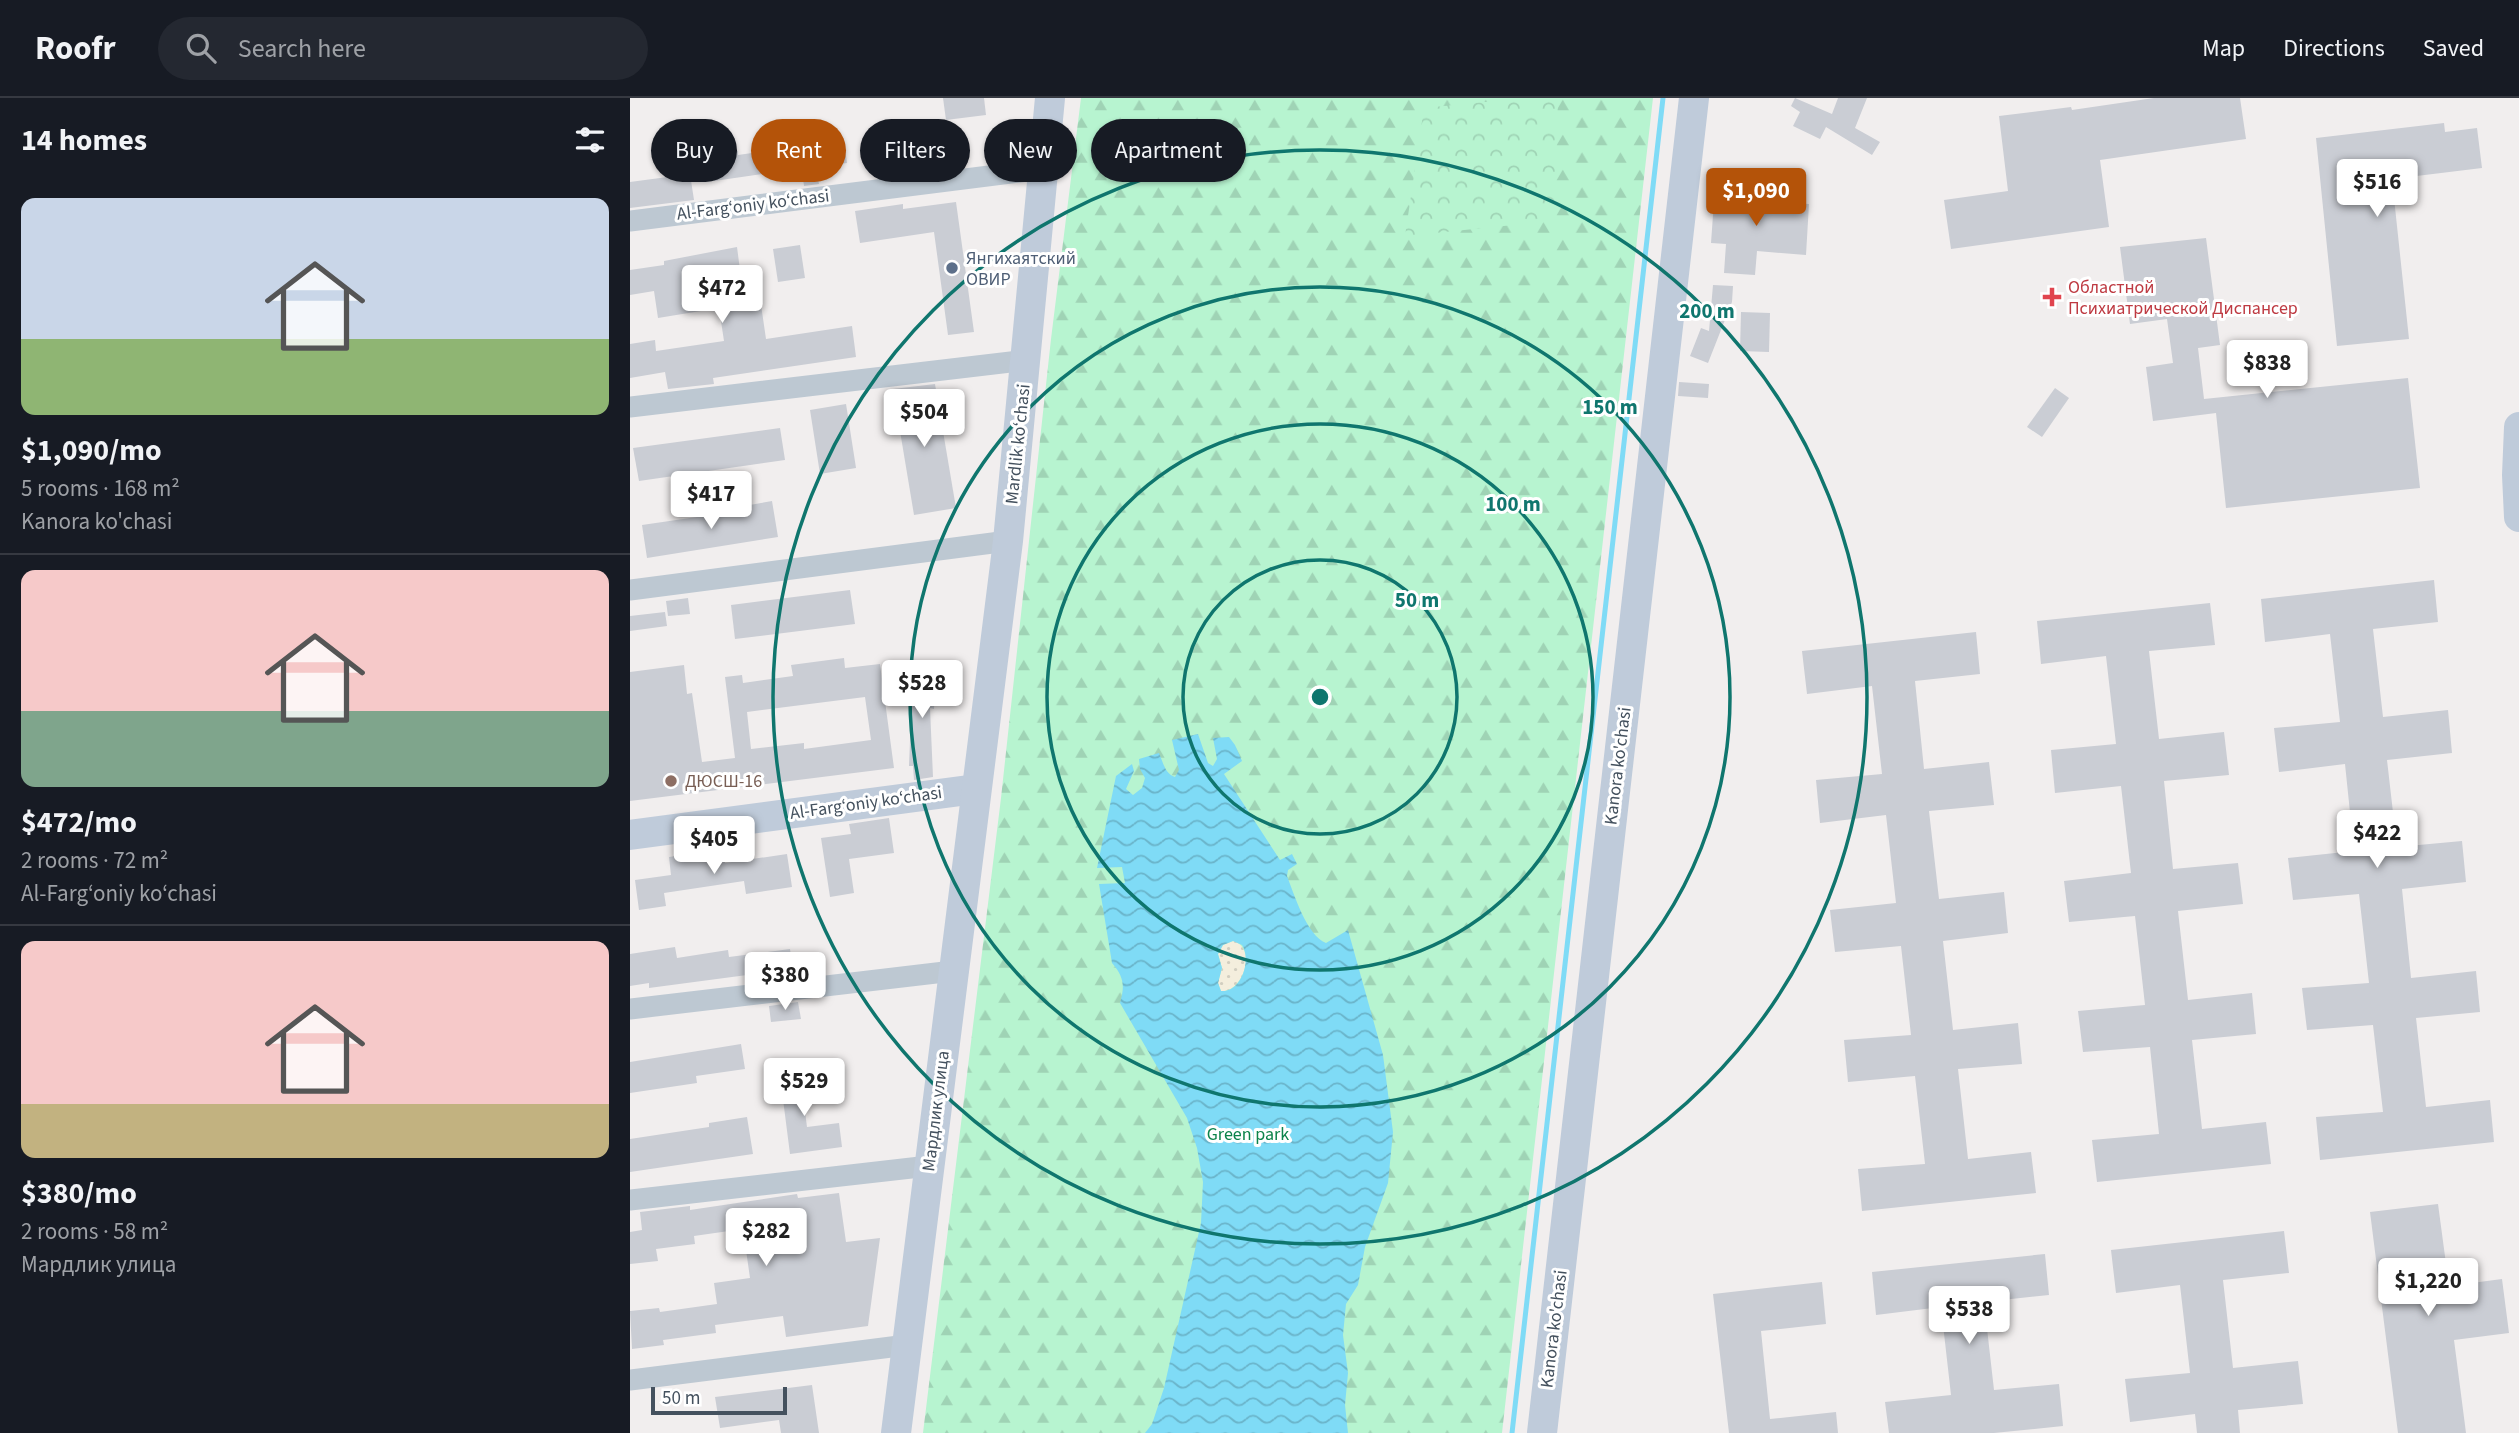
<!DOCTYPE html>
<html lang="en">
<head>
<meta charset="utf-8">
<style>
	body { margin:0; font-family:"Source Sans 3",sans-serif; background:#242831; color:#f1f3f6; height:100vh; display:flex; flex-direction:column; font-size:26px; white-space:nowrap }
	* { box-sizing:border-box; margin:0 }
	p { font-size:23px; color:#9ea1a6 }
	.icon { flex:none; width:38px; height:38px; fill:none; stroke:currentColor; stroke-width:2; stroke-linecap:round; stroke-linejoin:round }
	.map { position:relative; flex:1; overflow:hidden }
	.sheet { display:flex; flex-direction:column; background:#171b24; width:630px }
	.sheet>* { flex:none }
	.guide { position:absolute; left:21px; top:21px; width:665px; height:63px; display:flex; gap:14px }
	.scale { position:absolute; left:21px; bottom:18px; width:136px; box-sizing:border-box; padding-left:7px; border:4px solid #44515e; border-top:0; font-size:19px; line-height:24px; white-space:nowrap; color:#44515e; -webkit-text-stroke:5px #fff; paint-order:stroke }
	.price { position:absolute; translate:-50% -60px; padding:0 16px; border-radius:7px; background:#fff; color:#222; font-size:23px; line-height:46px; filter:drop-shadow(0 2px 4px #0008) }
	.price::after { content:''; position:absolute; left:50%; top:42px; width:21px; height:16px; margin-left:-10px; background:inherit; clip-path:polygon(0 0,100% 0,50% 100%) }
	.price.current { background:#b45309; color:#fff }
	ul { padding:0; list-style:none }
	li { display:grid; align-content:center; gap:14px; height:371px; padding:0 21px }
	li+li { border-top:2px solid #363941 }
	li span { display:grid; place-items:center; height:217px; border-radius:14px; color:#555 }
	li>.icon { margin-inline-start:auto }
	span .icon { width:126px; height:126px; fill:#fffc; stroke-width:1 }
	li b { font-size:30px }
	h2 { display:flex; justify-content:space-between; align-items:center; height:84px; padding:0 21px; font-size:30px }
	.pill { padding:0 24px; border-radius:32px; background:#171b24; box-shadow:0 2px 5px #0004; font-size:24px; line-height:63px }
	.pill.current { background:#b45309; color:#fff }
	header { display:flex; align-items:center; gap:42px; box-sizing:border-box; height:98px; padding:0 35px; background:#171b24; border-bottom:2px solid #363941 }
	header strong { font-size:33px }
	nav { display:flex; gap:38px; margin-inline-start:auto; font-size:24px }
	.search { width:490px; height:63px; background:#242831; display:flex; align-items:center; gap:18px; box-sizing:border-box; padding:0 24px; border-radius:38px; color:#9ea1a6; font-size:26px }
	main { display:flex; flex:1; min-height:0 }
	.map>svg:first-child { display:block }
</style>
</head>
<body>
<header>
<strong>Roofr</strong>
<div class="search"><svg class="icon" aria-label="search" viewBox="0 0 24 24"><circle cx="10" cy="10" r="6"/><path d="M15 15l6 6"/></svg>Search here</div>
<nav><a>Map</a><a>Directions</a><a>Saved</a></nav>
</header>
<main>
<section class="sheet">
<h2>14 homes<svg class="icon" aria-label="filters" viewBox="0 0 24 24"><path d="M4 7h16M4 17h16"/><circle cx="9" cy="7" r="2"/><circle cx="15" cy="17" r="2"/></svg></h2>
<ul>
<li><span style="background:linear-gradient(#c9d6e8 65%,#8fb573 0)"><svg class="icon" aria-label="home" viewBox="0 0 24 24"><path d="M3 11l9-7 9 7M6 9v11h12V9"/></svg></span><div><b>$1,090/mo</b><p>5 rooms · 168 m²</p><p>Kanora ko'chasi</p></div></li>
<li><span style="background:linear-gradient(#f6c9c9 65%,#7fa58c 0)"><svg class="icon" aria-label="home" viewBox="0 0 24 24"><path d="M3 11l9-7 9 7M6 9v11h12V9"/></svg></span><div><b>$472/mo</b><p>2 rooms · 72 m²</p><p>Al-Farg‘oniy ko‘chasi</p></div></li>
<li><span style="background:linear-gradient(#f6c9c9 75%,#c2b280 0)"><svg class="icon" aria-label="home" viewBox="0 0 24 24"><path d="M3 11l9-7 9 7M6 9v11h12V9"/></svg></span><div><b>$380/mo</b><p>2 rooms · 58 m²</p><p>Мардлик улица</p></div></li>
</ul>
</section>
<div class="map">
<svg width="1889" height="1335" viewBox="0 0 1889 1335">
	<defs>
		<pattern id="forest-firs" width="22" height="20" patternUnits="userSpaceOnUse" patternTransform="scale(1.75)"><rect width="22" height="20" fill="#b7f4d0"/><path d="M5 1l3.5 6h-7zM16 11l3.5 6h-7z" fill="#9fd3b5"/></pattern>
		<pattern id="sand-dots" width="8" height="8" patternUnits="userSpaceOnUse" patternTransform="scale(1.75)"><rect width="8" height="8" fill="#f4eedd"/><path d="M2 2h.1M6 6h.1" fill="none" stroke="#d2cec0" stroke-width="1.8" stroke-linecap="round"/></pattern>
		<pattern id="park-crowns" width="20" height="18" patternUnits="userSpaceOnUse" patternTransform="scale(1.75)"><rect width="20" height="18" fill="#b7f4d0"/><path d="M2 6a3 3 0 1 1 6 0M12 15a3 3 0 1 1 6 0" fill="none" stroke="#9fd3b5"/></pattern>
		<pattern id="water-waves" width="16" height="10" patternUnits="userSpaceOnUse" patternTransform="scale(1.75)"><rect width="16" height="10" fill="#7fdbf6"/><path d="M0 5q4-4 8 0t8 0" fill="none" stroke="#6ab4ca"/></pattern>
	</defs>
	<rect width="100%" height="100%" fill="#f1eeee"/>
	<polygon fill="url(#forest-firs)" points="451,0 1023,0 872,1335 293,1335 371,700 421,241"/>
	<path fill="url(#sand-dots)" d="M603,843C628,850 613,895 591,893L588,885L592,870L588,856L593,847Z"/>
	<polygon fill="url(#park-crowns)" points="895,0 928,0 924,123 775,138 794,10"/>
	<path fill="url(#water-waves)" fill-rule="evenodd" d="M568,636L578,665L583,668L587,661L583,640L599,639L605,647L612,663L594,676L650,762L662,756L667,766L658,772L657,778C664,796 677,838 696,845L718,832L753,957L763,1034L758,1085L735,1149L728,1187L716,1206L713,1237L718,1275L715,1307L718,1335H515L522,1326L534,1290L571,1125L573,1084L567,1050L557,1020L490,905C495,888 494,879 482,865L469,786L495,785L492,769L467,770L486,678L502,666L504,673L496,691L503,697L512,690L515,680L510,671L509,661L529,655C533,664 535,676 545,679L549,672L542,642ZM603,843L612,847C622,862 611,895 591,893L588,885L592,870L588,856L593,847Z"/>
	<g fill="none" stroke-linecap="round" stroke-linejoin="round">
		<polyline stroke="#7fdbf6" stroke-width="5" points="882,1335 1033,0"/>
	</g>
	<g fill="#cacdd4" fill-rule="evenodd">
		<polygon points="313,0 354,0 356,17 316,22"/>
		<polygon points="1165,0 1202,16 1208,0 1237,0 1225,30 1250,44 1242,57 1196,29 1190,41 1163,28 1170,14 1161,8"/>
		<polygon points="1524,0 1610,0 1616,41 1470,62 1479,129 1321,151 1314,102 1378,93 1369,18 1441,9 1442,12"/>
		<polygon points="1814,25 1815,34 1847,30 1852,70 1762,81 1779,241 1707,248 1686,40"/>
		<polygon points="214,42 217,65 196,68 193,45"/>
		<polygon points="164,49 167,71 84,83 80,58 108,53 108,57"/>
		<polygon points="184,57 189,86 174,88 170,59"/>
		<polygon points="60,76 64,102 0,110 0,84"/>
		<polygon points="1085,89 1131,92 1130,103 1179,106 1176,157 1127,153 1125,177 1094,175 1096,146 1081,145"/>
		<polygon points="326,104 344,234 318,237 304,134 230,145 225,113 273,106 273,111"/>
		<polygon points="1576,140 1590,247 1568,250 1574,301 1778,280 1790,390 1596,410 1586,315 1523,323 1516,269 1543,265 1537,221 1500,226 1490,149"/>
		<polygon points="170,147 175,180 148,184 143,151"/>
		<polygon points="107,149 113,195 129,193 136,241 222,228 226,259 83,280 84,286 38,291 35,274 0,280 0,246 25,242 26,253 94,243 89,210 28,220 24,193 0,197 0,172 34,167 34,163"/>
		<polygon points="1083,187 1103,188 1102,204 1078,265 1060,258 1071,230 1079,233"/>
		<polygon points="1111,214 1140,215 1139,254 1110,253"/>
		<polygon points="1049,284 1079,286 1078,300 1048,298"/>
		<polygon points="305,286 326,410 284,417 263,291"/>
		<polygon points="1425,290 1439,300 1412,339 1397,329"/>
		<polygon points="216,306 226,370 190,376 180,312"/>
		<polygon points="150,330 155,362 9,383 3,350"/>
		<polygon points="142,403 148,439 17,460 12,427 115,412 114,408"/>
		<polygon points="1804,482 1808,524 1743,531 1753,619 1818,612 1822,655 1757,662 1767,749 1832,743 1836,784 1772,791 1781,880 1846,873 1850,914 1786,920 1796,1009 1860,1002 1864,1044 1690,1062 1686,1019 1753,1014 1743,927 1677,932 1672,890 1739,885 1729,796 1663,802 1658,760 1724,753 1715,666 1649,674 1644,630 1710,624 1700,536 1635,544 1631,501"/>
		<polygon points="220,492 225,526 105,541 101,507"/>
		<polygon points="58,500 60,516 38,518 36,503"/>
		<polygon points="1580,505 1585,547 1519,553 1529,641 1594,634 1599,677 1534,683 1543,771 1608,765 1613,806 1548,813 1558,902 1622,895 1626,936 1562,942 1572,1031 1636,1024 1641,1066 1467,1084 1462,1042 1529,1036 1520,949 1453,954 1448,913 1515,907 1505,818 1439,824 1434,783 1501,775 1491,688 1425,695 1421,652 1486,646 1476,558 1411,566 1407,523"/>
		<polygon points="35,514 37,528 0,533 0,518"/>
		<polygon points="1346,534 1350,576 1285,583 1294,671 1359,664 1364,707 1299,713 1309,801 1374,794 1378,835 1313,843 1323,932 1388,925 1392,966 1328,971 1338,1061 1401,1054 1406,1095 1232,1113 1228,1071 1295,1066 1285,978 1218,984 1214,942 1281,937 1271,848 1205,854 1200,812 1266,805 1256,717 1190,725 1186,682 1252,676 1242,588 1177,596 1172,553"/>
		<path d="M214,560L215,570L250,566L264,670L0,703V574L54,567L57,596L62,595L72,664L105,660L95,579L112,577L113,585L163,578L161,567ZM235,599L241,642L174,651V645L121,651L117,614Z"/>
		<polygon points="283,566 306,567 304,611 300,610 303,679 284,682 283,668 279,668"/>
		<polygon points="259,720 264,755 219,761 224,795 200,799 191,740 221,736 219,726"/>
		<polygon points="93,751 95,765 157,756 162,789 116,796 114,783 34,795 36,808 9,812 5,782 41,777 39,759"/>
		<polygon points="45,849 47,860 98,852 99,859 160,851 164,878 118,884 117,877 19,890 19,885 0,888 0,856"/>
		<polygon points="168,904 171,921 141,924 139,908"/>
		<polygon points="111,946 115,971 66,978 67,985 0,995 0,964"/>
		<polygon points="169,967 177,1029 209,1025 212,1049 160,1056 149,970"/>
		<polygon points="117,1019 123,1056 0,1074 0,1041 79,1029 79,1025"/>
		<polygon points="209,1095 216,1144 250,1140 238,1228 156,1239 153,1218 85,1227 86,1235 33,1242 34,1247 2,1251 0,1213 29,1210 30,1214 87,1206 84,1185 120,1180 113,1131 64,1138 65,1146 26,1151 28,1163 0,1166 0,1134 12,1132 10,1114 60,1108 60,1112 167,1096 168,1100"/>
		<polygon points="1808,1106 1819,1188 1872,1181 1879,1235 1824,1242 1836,1335 1768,1335 1740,1114"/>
		<polygon points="1654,1133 1659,1175 1593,1182 1603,1270 1668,1263 1673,1306 1608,1312 1610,1335 1567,1335 1565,1316 1500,1324 1495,1281 1560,1275 1550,1187 1486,1195 1481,1152"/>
		<polygon points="1415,1156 1419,1197 1354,1204 1364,1292 1429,1286 1433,1328 1364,1335 1259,1335 1255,1304 1321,1297 1311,1209 1246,1217 1242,1174"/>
		<polygon points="1192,1184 1196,1226 1131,1233 1140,1321 1206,1314 1208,1335 1099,1335 1083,1196"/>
		<polygon points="182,1287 189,1335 151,1335 149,1322 90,1330 85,1299"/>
	</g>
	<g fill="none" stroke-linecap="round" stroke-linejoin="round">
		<g stroke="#bdc8d2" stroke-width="21">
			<polyline points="0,123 414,71"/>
			<polyline points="0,309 397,262"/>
			<polyline points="0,492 378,443"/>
			<polyline points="0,911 323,873"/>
			<polyline points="0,1102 299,1068"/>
			<polyline points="0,1282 277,1247"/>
		</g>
		<g stroke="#bfcbda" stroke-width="30">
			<polyline points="1889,329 1887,377 1889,419"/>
			<polyline points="0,737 346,691"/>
			<polyline points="266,1335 378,443 420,0"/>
			<polyline points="912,1335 1064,0"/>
		</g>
	</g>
	<g fill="none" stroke="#0f766e" stroke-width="3.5">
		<circle cx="690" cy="599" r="137"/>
		<circle cx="690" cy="599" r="273"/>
		<circle cx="690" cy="599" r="410"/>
		<circle cx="690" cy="599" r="547"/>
	</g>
	<circle fill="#5c6f8a" stroke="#fff" stroke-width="2.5" cx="322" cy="170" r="7"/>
	<path fill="#e0444e" stroke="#fff" stroke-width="2.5" d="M1418.5 188.5h7v7h7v7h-7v7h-7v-7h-7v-7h7z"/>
	<circle fill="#8d6e63" stroke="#fff" stroke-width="2.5" cx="41" cy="683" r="7"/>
	<g text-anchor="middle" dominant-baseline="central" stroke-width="6" stroke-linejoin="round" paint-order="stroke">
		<g font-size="18" fill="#44515e" stroke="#fff">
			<text transform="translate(123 107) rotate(-7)">Al-Farg‘oniy ko‘chasi</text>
			<text transform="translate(388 346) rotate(-84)">Mardlik ko‘chasi</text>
			<text transform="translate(988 668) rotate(-83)">Kanora ko'chasi</text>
			<text transform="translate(236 705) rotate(-8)">Al-Farg‘oniy ko‘chasi</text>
			<text transform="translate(306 1013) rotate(-83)">Мардлик улица</text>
			<text transform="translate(924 1231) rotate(-83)">Kanora ko'chasi</text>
		</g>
		<g font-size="18" fill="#4e5e75" stroke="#fff" text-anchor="start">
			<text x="336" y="160">Янгихаятский<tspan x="336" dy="21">ОВИР</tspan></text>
		</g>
		<g font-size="18" fill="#be3a42" stroke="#fff" text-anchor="start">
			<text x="1438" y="189">Областной<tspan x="1438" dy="21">Психиатрической Диспансер</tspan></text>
		</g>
		<g font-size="18" fill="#785e54" stroke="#fff" text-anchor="start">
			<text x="55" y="683">ДЮСШ-16</text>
		</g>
		<g font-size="18" fill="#0c834a" stroke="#fff">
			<text x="618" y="1036">Green park</text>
		</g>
	</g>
	<circle cx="690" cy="599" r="10" fill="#0f766e" stroke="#fff" stroke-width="3.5"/>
	<g font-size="21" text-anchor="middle" font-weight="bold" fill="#0f766e" stroke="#fff" stroke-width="6" stroke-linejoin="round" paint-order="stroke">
		<text x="1077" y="220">200 m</text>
		<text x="980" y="316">150 m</text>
		<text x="883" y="413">100 m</text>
		<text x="787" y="509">50 m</text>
	</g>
</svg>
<div class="scale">50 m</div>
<b class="price" style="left:1747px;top:121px">$516</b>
<b class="price current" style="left:1126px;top:130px">$1,090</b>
<b class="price" style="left:92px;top:227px">$472</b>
<b class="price" style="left:1637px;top:302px">$838</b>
<b class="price" style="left:294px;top:351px">$504</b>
<b class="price" style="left:81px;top:433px">$417</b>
<b class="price" style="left:292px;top:622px">$528</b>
<b class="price" style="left:1747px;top:772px">$422</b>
<b class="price" style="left:84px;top:778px">$405</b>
<b class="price" style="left:155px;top:914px">$380</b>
<b class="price" style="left:174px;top:1020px">$529</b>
<b class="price" style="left:136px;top:1170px">$282</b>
<b class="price" style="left:1798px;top:1220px">$1,220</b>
<b class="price" style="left:1339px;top:1248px">$538</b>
<div class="guide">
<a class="pill">Buy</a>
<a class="pill current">Rent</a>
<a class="pill">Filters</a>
<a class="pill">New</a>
<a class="pill">Apartment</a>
</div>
</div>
</main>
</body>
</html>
